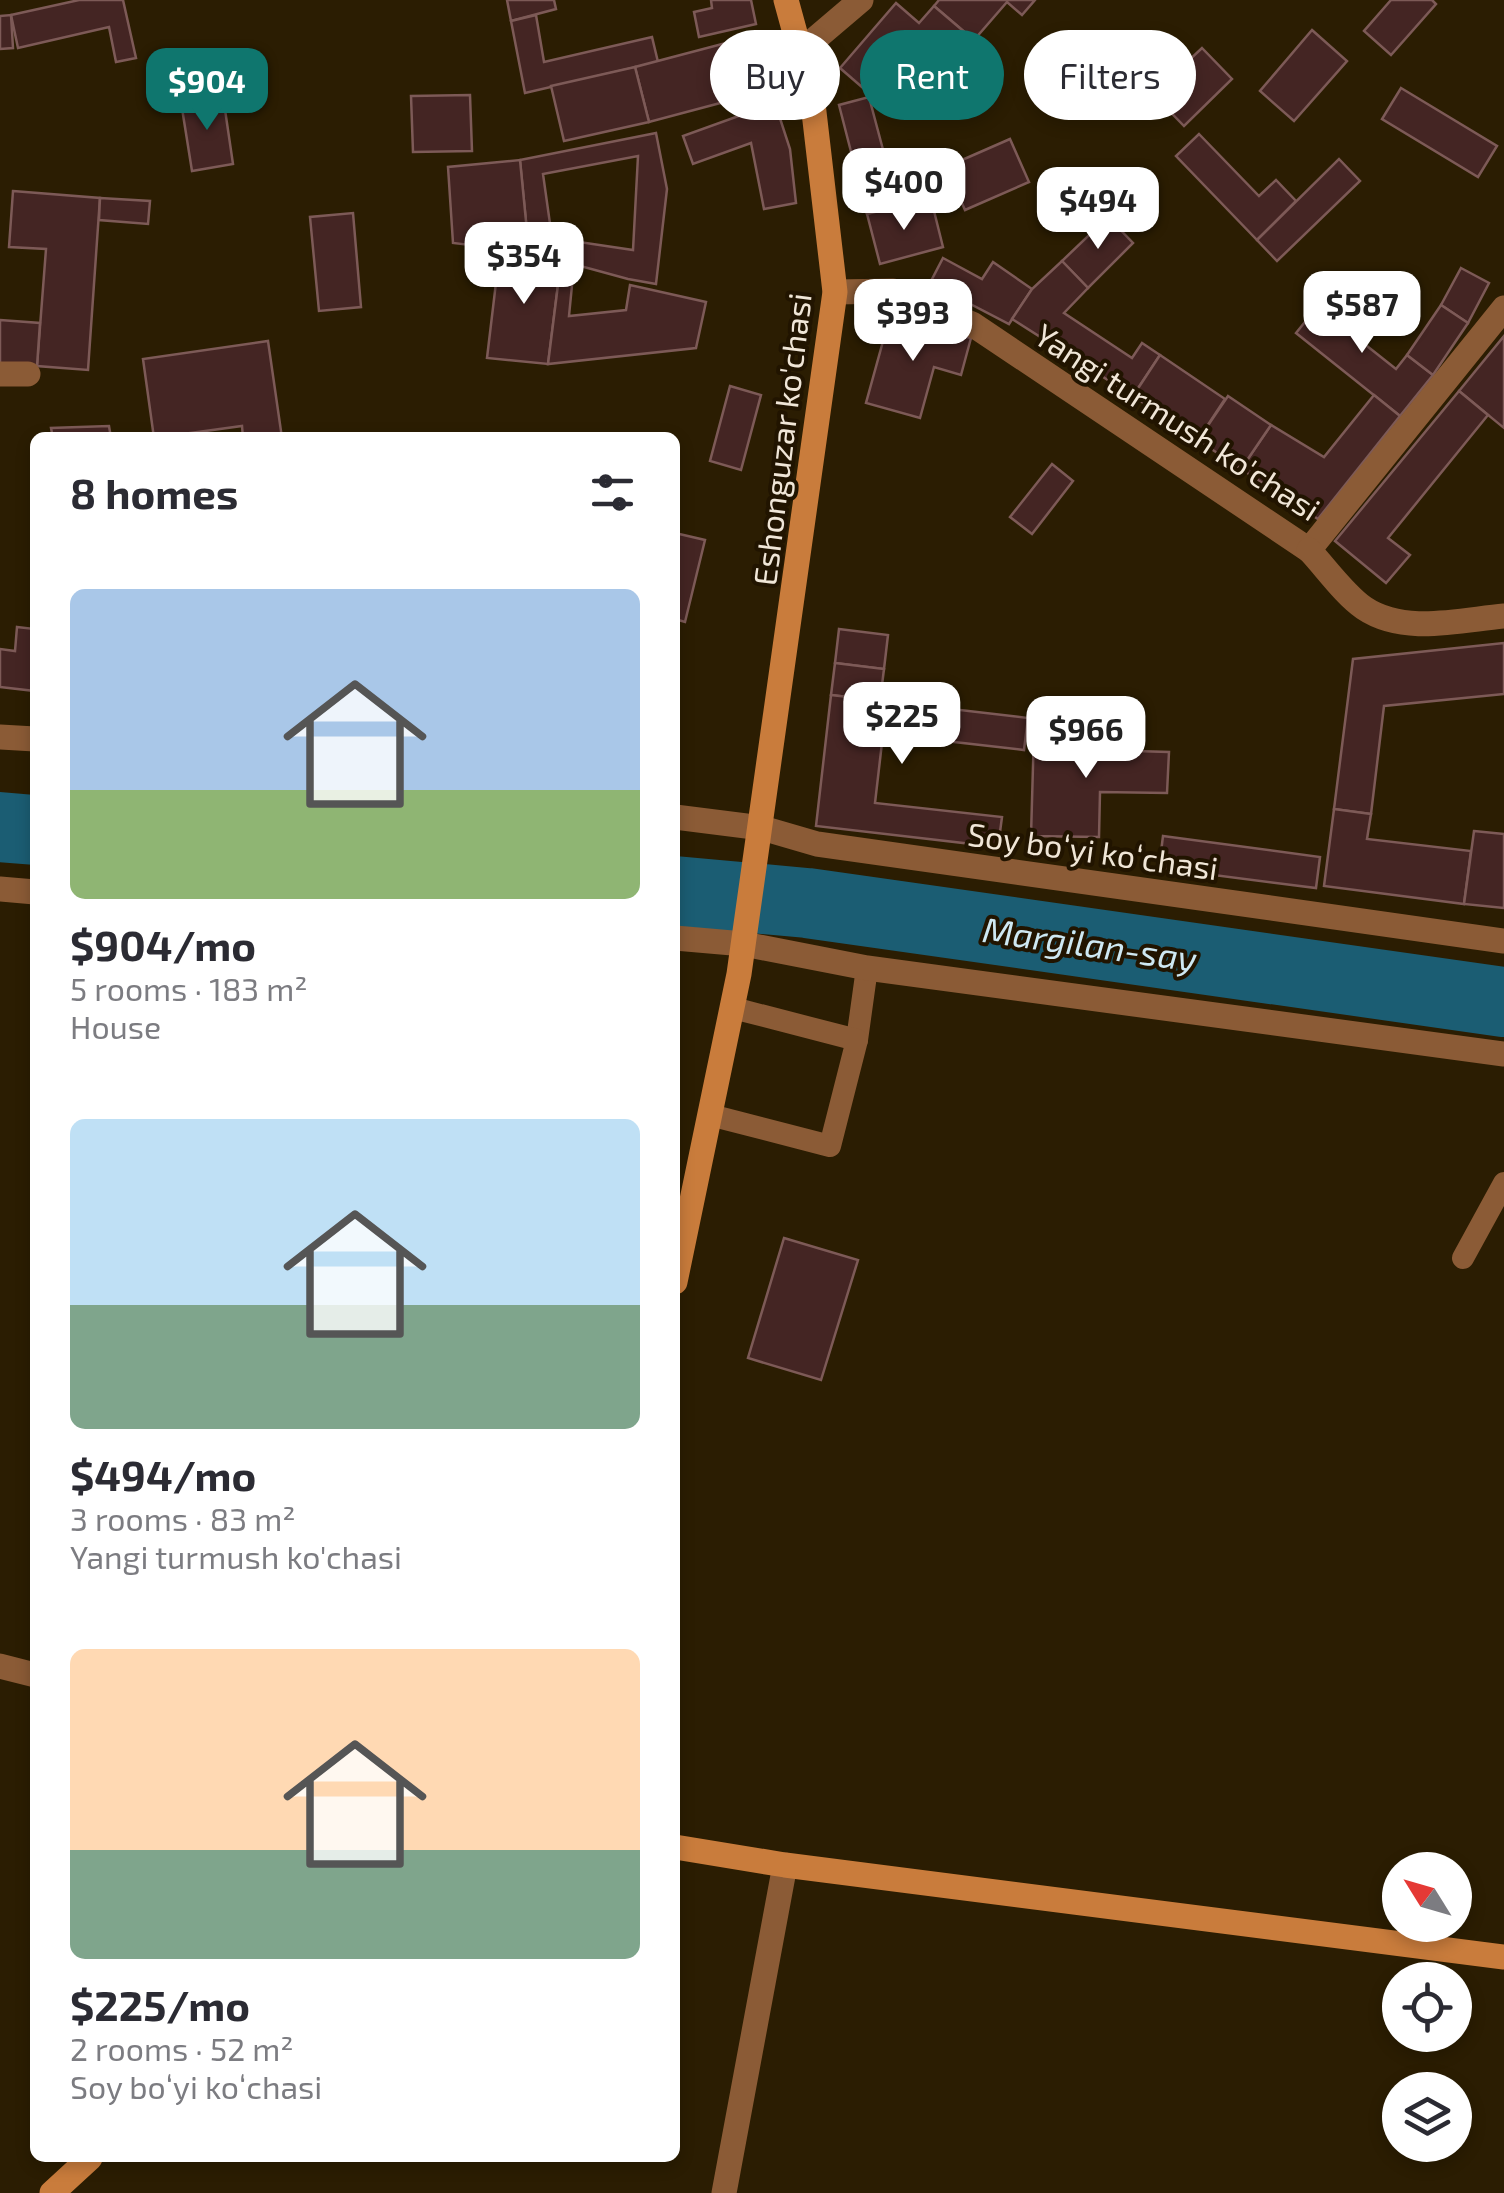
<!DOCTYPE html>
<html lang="en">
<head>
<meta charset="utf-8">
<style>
	body { margin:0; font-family:"Exo 2",sans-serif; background:#f7f7f7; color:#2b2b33; height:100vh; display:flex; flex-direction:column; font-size:38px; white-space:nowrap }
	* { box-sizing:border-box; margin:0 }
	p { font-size:32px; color:#7c7c81 }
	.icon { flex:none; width:55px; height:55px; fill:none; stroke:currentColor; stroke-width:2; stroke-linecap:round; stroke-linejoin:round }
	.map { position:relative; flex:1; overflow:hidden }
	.panel { position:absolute; left:30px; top:432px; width:650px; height:1730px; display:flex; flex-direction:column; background:#fff; border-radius:15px; box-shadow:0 5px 15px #0003 }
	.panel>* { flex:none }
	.banner { position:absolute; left:710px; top:30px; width:642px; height:90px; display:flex; gap:20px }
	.needle { width:65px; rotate:307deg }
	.controls { position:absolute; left:1382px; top:1852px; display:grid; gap:20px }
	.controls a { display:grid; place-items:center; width:90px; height:90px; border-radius:50%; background:#fff; box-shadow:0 5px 15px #0003; font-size:50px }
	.price { position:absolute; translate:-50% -85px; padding:0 22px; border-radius:20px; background:#fff; color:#222; font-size:32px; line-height:65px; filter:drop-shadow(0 2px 5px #0008) }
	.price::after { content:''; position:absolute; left:50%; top:60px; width:30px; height:22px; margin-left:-15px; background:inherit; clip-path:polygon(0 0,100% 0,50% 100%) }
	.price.selected { background:#0f766e; color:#fff }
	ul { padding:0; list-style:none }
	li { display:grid; align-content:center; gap:20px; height:530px; padding:0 40px }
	li span { display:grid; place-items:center; height:310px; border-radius:15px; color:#555 }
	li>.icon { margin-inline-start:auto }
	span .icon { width:180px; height:180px; fill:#fffc; stroke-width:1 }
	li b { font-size:42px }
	h2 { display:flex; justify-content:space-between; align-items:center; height:120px; padding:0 40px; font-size:42px }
	.pill { padding:0 35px; border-radius:45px; background:#fff; box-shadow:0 5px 15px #0003; font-size:35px; line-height:90px }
	.pill.selected { background:#0f766e; color:#fff }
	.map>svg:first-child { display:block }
</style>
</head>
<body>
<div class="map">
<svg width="1504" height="2193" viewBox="0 0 1504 2193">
	<rect width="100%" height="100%" fill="#2b1d02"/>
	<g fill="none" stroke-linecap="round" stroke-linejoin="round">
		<g stroke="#1b5d73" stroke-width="70">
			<polyline points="0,827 35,830"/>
			<polyline points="675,891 807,903 1504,1002"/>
		</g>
	</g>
	<g fill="#442523" stroke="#7d5a57" stroke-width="2.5" fill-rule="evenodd">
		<polygon points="79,0 123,0 136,58 116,62 109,27 18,48 11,15"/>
		<polygon points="507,0 554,0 556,9 511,21"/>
		<polygon points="711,0 751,0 756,24 699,37 694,12 712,8"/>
		<polygon points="939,0 1035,0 1022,15 1007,2 974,40 934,6"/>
		<polygon points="1391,0 1432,0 1436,4 1391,55 1364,31"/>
		<polygon points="896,3 919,23 934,6 968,35 929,79 911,62 878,101 840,68"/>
		<polygon points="11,15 13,48 0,49 0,16"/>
		<polygon points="536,15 544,62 652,37 658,62 525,93 511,21"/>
		<polygon points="1312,30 1347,61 1294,121 1260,91"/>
		<polygon points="760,34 773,89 649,122 635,67"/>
		<polygon points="1202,48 1232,79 1184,126 1153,94"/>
		<polygon points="635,67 649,122 564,141 551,86"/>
		<polygon points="1401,88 1497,146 1478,177 1382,119"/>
		<polygon points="470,95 472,151 413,152 411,96"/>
		<polygon points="223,96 233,164 192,171 181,102"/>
		<polygon points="869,97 898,206 867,214 839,105"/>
		<polygon points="775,103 790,149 796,203 764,209 751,143 693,164 683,136"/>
		<path d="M656,133L667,189L656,284L628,279L529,252L520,160ZM638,156L633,250L552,238L543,174Z"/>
		<polygon points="1199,134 1259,196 1276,180 1296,201 1257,240 1176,156"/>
		<polygon points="1010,139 1029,182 965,210 946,167"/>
		<polygon points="1339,159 1360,181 1277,261 1257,240"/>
		<polygon points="520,160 529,252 453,243 448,167"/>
		<polygon points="13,191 100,198 88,370 37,366 46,249 9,247"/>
		<polygon points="100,198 150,201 148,224 99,220"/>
		<polygon points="898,206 900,216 933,207 943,247 880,264 867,214"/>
		<polygon points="353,213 361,307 319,311 310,217"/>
		<polygon points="1108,217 1133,243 1088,288 1062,261"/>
		<polygon points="500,249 529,252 561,261 548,364 487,358"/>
		<polygon points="943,258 982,279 993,262 1032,289 1009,324 930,283"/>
		<polygon points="561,261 574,265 569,316 626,310 630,285 706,302 696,348 548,364"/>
		<polygon points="1062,261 1088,288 1064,313 1132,358 1142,343 1160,355 1133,396 1012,319 1032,289"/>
		<polygon points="1461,268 1489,283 1468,323 1441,305"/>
		<polygon points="1330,291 1356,312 1343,327 1396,369 1407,355 1433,375 1400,416 1296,333"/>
		<polygon points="1441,305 1468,323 1433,375 1407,355"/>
		<polygon points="890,316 971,338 961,375 934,367 920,418 866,403"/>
		<polygon points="0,320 40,323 37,366 0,363"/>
		<polygon points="1504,336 1504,428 1459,391"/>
		<polygon points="268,341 282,438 243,438 242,426 154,438 143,359"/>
		<polygon points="1160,355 1225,399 1198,440 1133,396"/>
		<polygon points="730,386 761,395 741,470 710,461"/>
		<polygon points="1459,391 1488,415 1388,538 1410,555 1386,583 1335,541"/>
		<polygon points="1374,395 1400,416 1318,519 1241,469 1271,425 1324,457"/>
		<polygon points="1228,396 1271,425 1241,469 1198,440"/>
		<polygon points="109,426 111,438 53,438 51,428"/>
		<polygon points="1052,464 1073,481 1032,534 1010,517"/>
		<polygon points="675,533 705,540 685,622 675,619"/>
		<polygon points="17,627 35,629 35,691 0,687 0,649 15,651"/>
		<polygon points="839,629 888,635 884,669 835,663"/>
		<polygon points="1504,643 1504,694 1384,706 1371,814 1334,809 1353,659"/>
		<polygon points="835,663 884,669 880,701 831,695"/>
		<polygon points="831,695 1028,718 1024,750 883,734 875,803 1002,817 998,847 816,826"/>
		<polygon points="1034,731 1101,733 1101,750 1169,752 1167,793 1100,792 1099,837 1031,836"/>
		<polygon points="1334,809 1371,814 1367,839 1471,851 1464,904 1324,886"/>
		<polygon points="1474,831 1504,834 1504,908 1464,904"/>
		<polygon points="1163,836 1320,857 1316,888 1159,868"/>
		<polygon points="784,1238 858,1260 821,1380 748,1358"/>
	</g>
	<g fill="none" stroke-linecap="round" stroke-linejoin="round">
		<g stroke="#8b5b36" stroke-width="22">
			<polyline points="857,1040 867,968"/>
			<polyline points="710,1115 830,1146 857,1040 733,1008"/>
			<polyline points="1463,1258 1504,1183"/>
		</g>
		<g stroke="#8b5b36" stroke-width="25">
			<polyline points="801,51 861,0"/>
			<polyline points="835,292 893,291 972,324 1309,550 1504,308"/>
			<polyline points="0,374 28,374"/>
			<path d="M1309,550C1326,568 1344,594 1364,608C1404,635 1460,620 1504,616"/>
			<polyline points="0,737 35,739"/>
			<polyline points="675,817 762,828 817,844 1504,941"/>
			<polyline points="0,889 35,892"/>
			<polyline points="675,938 744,944 867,968 1504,1054"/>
			<polyline points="0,1666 35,1675"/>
			<polyline points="724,2193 785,1865"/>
		</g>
		<g stroke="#c97c3c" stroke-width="25">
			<polyline points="675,1282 739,974 835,292 812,95 786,0"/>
			<polyline points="675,1847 785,1865 1504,1957"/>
			<polyline points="52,2193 90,2158"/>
		</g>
	</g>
	<g text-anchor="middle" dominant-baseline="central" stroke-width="8" stroke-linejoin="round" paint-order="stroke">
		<g font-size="32" fill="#f0e6d7" stroke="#211400">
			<text transform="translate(1178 421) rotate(33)">Yangi turmush ko'chasi</text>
			<text transform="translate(781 439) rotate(-83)">Eshonguzar ko'chasi</text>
			<text transform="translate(1093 850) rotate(8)">Soy boʻyi koʻchasi</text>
		</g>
		<g font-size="35" font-style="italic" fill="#cee8f2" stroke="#211400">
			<text transform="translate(1090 943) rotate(8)">Margilan-say</text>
		</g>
	</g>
</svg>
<div class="controls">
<a><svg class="needle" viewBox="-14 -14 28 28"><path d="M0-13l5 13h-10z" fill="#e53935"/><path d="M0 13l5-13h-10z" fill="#7c7c81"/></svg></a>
<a><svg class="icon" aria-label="locate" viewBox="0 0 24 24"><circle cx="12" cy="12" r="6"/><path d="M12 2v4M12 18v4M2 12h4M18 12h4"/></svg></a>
<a><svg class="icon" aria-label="layers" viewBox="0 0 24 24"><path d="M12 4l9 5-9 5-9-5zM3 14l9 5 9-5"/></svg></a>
</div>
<b class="price selected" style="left:207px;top:133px">$904</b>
<b class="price" style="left:904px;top:233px">$400</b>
<b class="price" style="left:1098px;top:252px">$494</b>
<b class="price" style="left:524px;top:307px">$354</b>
<b class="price" style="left:1362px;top:356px">$587</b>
<b class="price" style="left:913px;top:364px">$393</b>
<b class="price" style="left:902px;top:767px">$225</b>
<b class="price" style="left:1086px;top:781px">$966</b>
<div class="banner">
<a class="pill">Buy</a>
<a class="pill selected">Rent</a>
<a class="pill">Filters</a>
</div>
<section class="panel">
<h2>8 homes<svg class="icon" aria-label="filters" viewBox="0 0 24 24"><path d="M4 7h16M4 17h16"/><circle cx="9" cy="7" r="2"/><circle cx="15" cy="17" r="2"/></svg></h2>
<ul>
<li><span style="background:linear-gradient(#a9c7e8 65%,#8fb573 0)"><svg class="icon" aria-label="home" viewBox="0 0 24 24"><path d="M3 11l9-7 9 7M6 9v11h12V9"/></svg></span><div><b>$904/mo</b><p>5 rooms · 183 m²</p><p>House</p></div></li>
<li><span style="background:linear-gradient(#bfe0f5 60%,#7fa58c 0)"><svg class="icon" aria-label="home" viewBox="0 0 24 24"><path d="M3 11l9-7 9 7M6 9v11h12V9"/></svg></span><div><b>$494/mo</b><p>3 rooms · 83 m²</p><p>Yangi turmush ko'chasi</p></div></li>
<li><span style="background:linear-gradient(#ffd9b3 65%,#7fa58c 0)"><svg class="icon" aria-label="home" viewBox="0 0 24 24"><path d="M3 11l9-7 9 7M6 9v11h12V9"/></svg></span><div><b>$225/mo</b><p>2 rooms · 52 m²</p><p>Soy boʻyi koʻchasi</p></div></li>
</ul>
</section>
</div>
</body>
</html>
